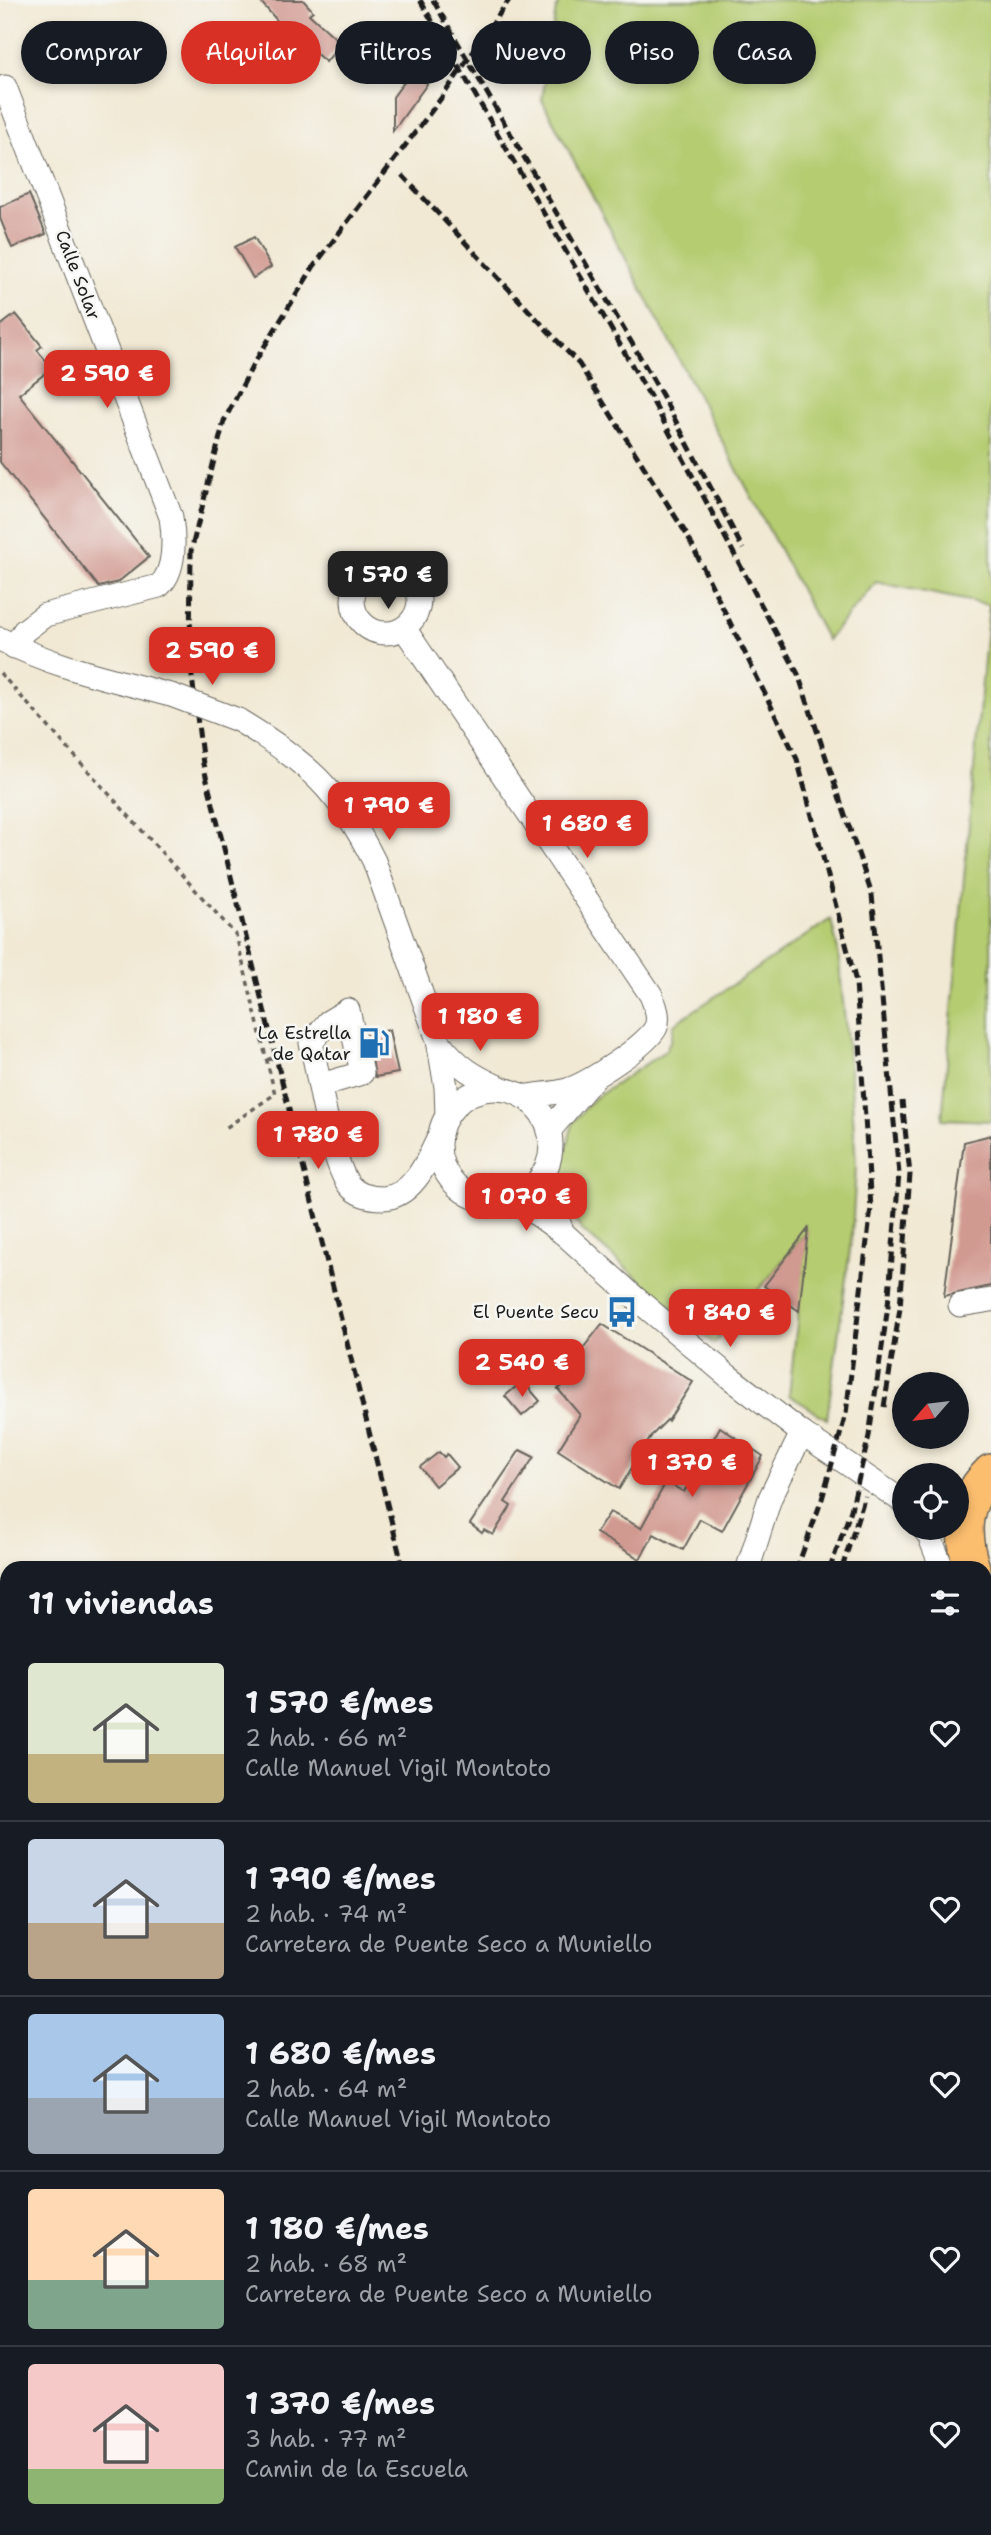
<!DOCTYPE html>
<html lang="es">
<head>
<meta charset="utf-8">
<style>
	body { margin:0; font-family:"Shantell Sans",sans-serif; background:#242831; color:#f1f3f6; height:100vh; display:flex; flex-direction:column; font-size:26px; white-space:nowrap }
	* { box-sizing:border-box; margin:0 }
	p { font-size:23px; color:#9ea1a6 }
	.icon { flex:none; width:38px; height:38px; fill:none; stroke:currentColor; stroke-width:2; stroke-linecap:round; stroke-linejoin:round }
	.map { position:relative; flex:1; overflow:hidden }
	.sheet { position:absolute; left:0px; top:1561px; width:992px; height:975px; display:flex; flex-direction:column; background:#171b24; border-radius:21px 21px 0 0; box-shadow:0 4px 10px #0003 }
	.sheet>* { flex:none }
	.hud { position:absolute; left:21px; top:21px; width:950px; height:63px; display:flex; gap:14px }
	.needle { width:46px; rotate:242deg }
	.fabs { position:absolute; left:892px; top:1372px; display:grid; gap:14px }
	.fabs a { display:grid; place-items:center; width:77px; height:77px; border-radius:50%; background:#171b24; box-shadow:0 4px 10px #0003; font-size:35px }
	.price { position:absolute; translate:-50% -60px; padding:0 16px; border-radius:14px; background:#d93025; color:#fff; font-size:23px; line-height:46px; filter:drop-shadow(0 2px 4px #0008) }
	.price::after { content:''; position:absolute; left:50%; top:42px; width:21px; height:16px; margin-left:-10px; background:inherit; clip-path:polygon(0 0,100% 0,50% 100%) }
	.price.on { background:#222; color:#fff }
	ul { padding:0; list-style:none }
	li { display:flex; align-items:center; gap:21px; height:175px; padding:0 28px }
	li+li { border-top:2px solid #363941 }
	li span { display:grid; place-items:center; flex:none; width:196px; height:140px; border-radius:7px; color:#555 }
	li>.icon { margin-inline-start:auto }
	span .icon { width:84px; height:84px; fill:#fffc; stroke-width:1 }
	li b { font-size:30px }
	h2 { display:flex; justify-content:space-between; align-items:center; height:84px; padding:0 28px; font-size:30px }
	.chip { padding:0 24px; border-radius:32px; background:#171b24; box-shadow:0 4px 10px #0003; font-size:24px; line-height:63px }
	.chip.on { background:#d93025; color:#fff }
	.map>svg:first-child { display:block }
</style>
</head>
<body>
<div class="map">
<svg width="991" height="2535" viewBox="0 0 991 2535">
	<rect width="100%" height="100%" fill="#f6f6f2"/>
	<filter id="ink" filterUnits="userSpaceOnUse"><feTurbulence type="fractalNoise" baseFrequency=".0143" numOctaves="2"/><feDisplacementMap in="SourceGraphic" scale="14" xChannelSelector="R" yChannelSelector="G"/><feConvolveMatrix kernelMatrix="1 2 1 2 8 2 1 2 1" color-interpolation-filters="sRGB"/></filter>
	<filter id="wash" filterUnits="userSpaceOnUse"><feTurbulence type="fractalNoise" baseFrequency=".00686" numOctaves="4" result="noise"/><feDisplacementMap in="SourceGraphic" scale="28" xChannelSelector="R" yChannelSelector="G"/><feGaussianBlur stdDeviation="1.57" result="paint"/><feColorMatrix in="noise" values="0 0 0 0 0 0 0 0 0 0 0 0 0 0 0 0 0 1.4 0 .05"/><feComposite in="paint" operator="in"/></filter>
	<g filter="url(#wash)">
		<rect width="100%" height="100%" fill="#f1e9d4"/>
		<polygon fill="#d2bec3" points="991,2323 991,2535 705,2535 712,2529 985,2529 985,2325"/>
		<g fill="#b5cc71" stroke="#687446" stroke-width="2">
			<polygon points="561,0 991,0 991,1121 942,1119 989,605 876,582 827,640 542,100 556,9"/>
			<polygon points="831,919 838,951 851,1082 856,1165 852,1235 827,1419 789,1395 807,1231 714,1344 582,1230 568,1211 560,1174 573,1123 592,1100 665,1051 671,1040 674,1024"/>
		</g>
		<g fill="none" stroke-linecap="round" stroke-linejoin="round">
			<g stroke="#54a9d0" stroke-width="33">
				<polyline points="985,2402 991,2399"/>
				<polyline points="788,2535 795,2529"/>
			</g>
		</g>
		<g id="blocks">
			<g fill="#d19a91">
				<polygon points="259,0 303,0 313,11 309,14 341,43 326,62 289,31 288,33"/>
				<polygon points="416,65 427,84 393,131 393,97"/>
				<polygon points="29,194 46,234 12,248 0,218 0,207"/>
				<polygon points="254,237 271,267 253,278 235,247"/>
				<polygon points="16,314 42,346 37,350 52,368 19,394 149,557 118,582 99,587 0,462 0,326"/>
				<polygon points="389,1030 398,1073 375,1077 368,1035"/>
				<polygon points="991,1135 991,1286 944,1296 964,1142"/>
				<polygon points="808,1229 804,1267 799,1311 764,1286"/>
				<polygon points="602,1324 693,1382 668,1421 667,1420 652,1435 619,1489 558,1450 580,1415 558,1389 564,1384 559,1379"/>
				<polygon points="523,1381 540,1401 522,1416 505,1396"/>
				<polygon points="720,1427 763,1456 722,1531 700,1519 683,1550 654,1534 640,1559 596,1533 610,1512 641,1528 666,1482 684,1492"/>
				<polygon points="520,1450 534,1457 505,1502 511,1506 493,1535 484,1530 482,1533 470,1524"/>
				<polygon points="439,1452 444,1457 447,1454 458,1467 435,1486 420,1467"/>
			</g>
		</g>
	</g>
	<g filter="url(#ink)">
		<use href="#blocks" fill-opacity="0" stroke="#67645c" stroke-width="2"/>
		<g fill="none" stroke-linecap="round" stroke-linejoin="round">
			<defs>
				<g id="minor">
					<path d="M5,87L171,517C174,537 176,571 159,586L45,615L24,631L14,647"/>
					<circle cx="386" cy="600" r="33"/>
					<path d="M404,628L651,995C655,1005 660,1016 656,1027C648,1045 587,1084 567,1090C554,1094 537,1094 523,1097"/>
					<path d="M0,639C53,667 114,680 171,695"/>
					<path d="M238,720C305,760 339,790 374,861L438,1040L446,1087L447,1116"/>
					<path d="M439,1042C458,1067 475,1077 503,1089"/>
					<path d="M321,1085L362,1073L348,1010L328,1022L311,1043C319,1076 331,1162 349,1185C357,1195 371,1198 383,1198C413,1197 428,1160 439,1137"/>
					<circle cx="495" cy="1145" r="56"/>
					<polyline points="549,1131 592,1080"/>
					<polyline points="545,1173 556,1216 563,1233"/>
					<polyline points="509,1199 538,1215 563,1233 633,1296 728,1376 802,1433 905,1503"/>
					<polyline points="960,1305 991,1300"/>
					<polyline points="923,1528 929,1535 942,1568"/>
					<polyline points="748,1568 770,1498 802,1433"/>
					<polyline points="985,1843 991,1841"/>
					<polyline points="139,2535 148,2529"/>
					<polyline points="354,2535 364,2529"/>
					<polyline points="567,2535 571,2529"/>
				</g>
				<g id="highway">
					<path d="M972,1568C960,1532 962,1500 991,1472"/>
					<polyline points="985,1592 991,1598"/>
					<polyline points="985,1736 991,1725"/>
					<polyline points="220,2535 226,2529"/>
					<polyline points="261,2535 266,2529"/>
				</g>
			</defs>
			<use href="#minor" stroke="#67645c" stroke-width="25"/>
			<use href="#highway" stroke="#67645c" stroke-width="38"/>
			<g stroke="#67645c" stroke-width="3.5" stroke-dasharray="5 5" stroke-linecap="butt">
				<polyline points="0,673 236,935 275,1094 224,1129"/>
				<polyline points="267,1060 291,1051"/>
				<polyline points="0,2094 7,2098"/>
			</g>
			<use href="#minor" stroke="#fff" stroke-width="23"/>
			<use href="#highway" stroke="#fbbd6e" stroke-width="35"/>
			<g stroke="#1c1c1c" stroke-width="5" stroke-dasharray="10 5" stroke-linecap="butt">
				<polyline points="420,0 651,398 798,674 872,895 899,1174 888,1306 869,1436 851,1510 830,1568"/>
				<polyline points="433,0 662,395 743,549"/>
				<polyline points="402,175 579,364 687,535 797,759 856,982 871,1208 846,1414 822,1499 797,1568"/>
				<polyline points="884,1407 900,1308 910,1174 902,1101"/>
				<polyline points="403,1568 203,764 190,661 191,551 224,421 253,365 314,266 442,97 509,0"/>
				<polyline points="842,1568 865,1496"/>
				<polyline points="985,2266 991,2264"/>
				<polyline points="0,2485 7,2479"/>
				<polyline points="0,2518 7,2511"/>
				<polyline points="1,2535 7,2529"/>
				<polyline points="638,2535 643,2529"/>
			</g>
			<defs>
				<polyline id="minor-bridge" points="171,695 238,720"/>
			</defs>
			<use href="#minor-bridge" stroke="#67645c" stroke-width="25" stroke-linecap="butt"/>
			<use href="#minor-bridge" stroke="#fff" stroke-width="23"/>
		</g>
	</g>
	<defs>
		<symbol id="fuel-bare" viewBox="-9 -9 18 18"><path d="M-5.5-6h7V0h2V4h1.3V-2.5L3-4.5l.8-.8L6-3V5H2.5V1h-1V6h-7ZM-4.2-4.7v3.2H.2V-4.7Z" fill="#1f6fb2" stroke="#f6f6f2" stroke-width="2.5" paint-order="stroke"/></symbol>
		<symbol id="bus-bare" viewBox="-9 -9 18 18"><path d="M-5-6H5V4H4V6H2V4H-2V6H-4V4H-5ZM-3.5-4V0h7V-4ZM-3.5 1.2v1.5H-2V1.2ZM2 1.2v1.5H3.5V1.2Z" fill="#1f6fb2" stroke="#f6f6f2" stroke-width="2.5" paint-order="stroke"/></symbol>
	</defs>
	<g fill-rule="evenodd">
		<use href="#fuel-bare" x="352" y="1021" width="44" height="44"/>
		<use href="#bus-bare" x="600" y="1290" width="44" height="44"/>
	</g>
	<g text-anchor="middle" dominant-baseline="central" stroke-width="5" stroke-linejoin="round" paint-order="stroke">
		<g font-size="18" fill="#1c1c1c" stroke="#f6f6f2">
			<text transform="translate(78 275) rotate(69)">Calle Solar</text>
		</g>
		<g font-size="18" fill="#1c1c1c" stroke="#f6f6f2" text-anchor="end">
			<text x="351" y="1033">La Estrella<tspan x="351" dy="21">de Qatar</tspan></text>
			<text x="599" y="1312">El Puente Secu</text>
		</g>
	</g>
</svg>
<div class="fabs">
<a><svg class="needle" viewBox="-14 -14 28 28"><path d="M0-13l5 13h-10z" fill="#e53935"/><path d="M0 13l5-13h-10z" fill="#9ea1a6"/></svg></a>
<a><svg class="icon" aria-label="locate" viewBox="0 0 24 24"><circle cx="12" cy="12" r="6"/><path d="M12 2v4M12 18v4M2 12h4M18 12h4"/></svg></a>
</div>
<b class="price" style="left:107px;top:410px">2 590 €</b>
<b class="price on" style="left:388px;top:611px">1 570 €</b>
<b class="price" style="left:212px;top:687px">2 590 €</b>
<b class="price" style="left:389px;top:842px">1 790 €</b>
<b class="price" style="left:587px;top:860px">1 680 €</b>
<b class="price" style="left:480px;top:1053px">1 180 €</b>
<b class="price" style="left:318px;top:1171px">1 780 €</b>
<b class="price" style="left:526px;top:1233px">1 070 €</b>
<b class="price" style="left:730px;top:1349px">1 840 €</b>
<b class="price" style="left:522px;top:1399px">2 540 €</b>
<b class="price" style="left:692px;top:1499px">1 370 €</b>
<div class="hud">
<a class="chip">Comprar</a>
<a class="chip on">Alquilar</a>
<a class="chip">Filtros</a>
<a class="chip">Nuevo</a>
<a class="chip">Piso</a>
<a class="chip">Casa</a>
</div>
<section class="sheet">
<h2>11 viviendas<svg class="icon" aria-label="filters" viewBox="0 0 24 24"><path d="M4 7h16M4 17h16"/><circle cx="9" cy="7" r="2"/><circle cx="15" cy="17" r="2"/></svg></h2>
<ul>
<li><span style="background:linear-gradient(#dfe7d0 65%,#c2b280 0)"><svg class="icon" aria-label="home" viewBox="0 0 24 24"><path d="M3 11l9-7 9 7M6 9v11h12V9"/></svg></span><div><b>1 570 €/mes</b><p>2 hab. · 66 m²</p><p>Calle Manuel Vigil Montoto</p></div><svg class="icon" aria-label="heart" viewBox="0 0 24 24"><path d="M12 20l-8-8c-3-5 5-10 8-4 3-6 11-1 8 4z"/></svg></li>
<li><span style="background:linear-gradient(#c9d6e8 60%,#b9a48a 0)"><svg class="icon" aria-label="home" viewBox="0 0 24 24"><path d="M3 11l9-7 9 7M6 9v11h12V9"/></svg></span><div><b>1 790 €/mes</b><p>2 hab. · 74 m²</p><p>Carretera de Puente Seco a Muniello</p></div><svg class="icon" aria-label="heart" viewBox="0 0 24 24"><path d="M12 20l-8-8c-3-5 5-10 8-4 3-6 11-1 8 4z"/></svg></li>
<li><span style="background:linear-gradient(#a9c7e8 60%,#9aa5b1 0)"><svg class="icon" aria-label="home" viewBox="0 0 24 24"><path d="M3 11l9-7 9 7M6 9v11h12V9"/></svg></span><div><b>1 680 €/mes</b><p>2 hab. · 64 m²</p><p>Calle Manuel Vigil Montoto</p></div><svg class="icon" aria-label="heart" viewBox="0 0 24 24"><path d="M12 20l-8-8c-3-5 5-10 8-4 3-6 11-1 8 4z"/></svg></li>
<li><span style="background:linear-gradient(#ffd9b3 65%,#7fa58c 0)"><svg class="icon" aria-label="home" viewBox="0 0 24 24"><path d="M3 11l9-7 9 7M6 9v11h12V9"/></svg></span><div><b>1 180 €/mes</b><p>2 hab. · 68 m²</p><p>Carretera de Puente Seco a Muniello</p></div><svg class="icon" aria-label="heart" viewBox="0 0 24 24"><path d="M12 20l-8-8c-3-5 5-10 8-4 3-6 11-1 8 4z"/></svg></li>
<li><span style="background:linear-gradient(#f6c9c9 75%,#8fb573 0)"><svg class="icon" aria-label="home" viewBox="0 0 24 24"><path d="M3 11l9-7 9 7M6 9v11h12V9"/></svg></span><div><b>1 370 €/mes</b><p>3 hab. · 77 m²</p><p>Camin de la Escuela</p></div><svg class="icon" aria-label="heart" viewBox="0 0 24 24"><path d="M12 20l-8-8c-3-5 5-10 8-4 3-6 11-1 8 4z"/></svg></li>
</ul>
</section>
</div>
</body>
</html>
